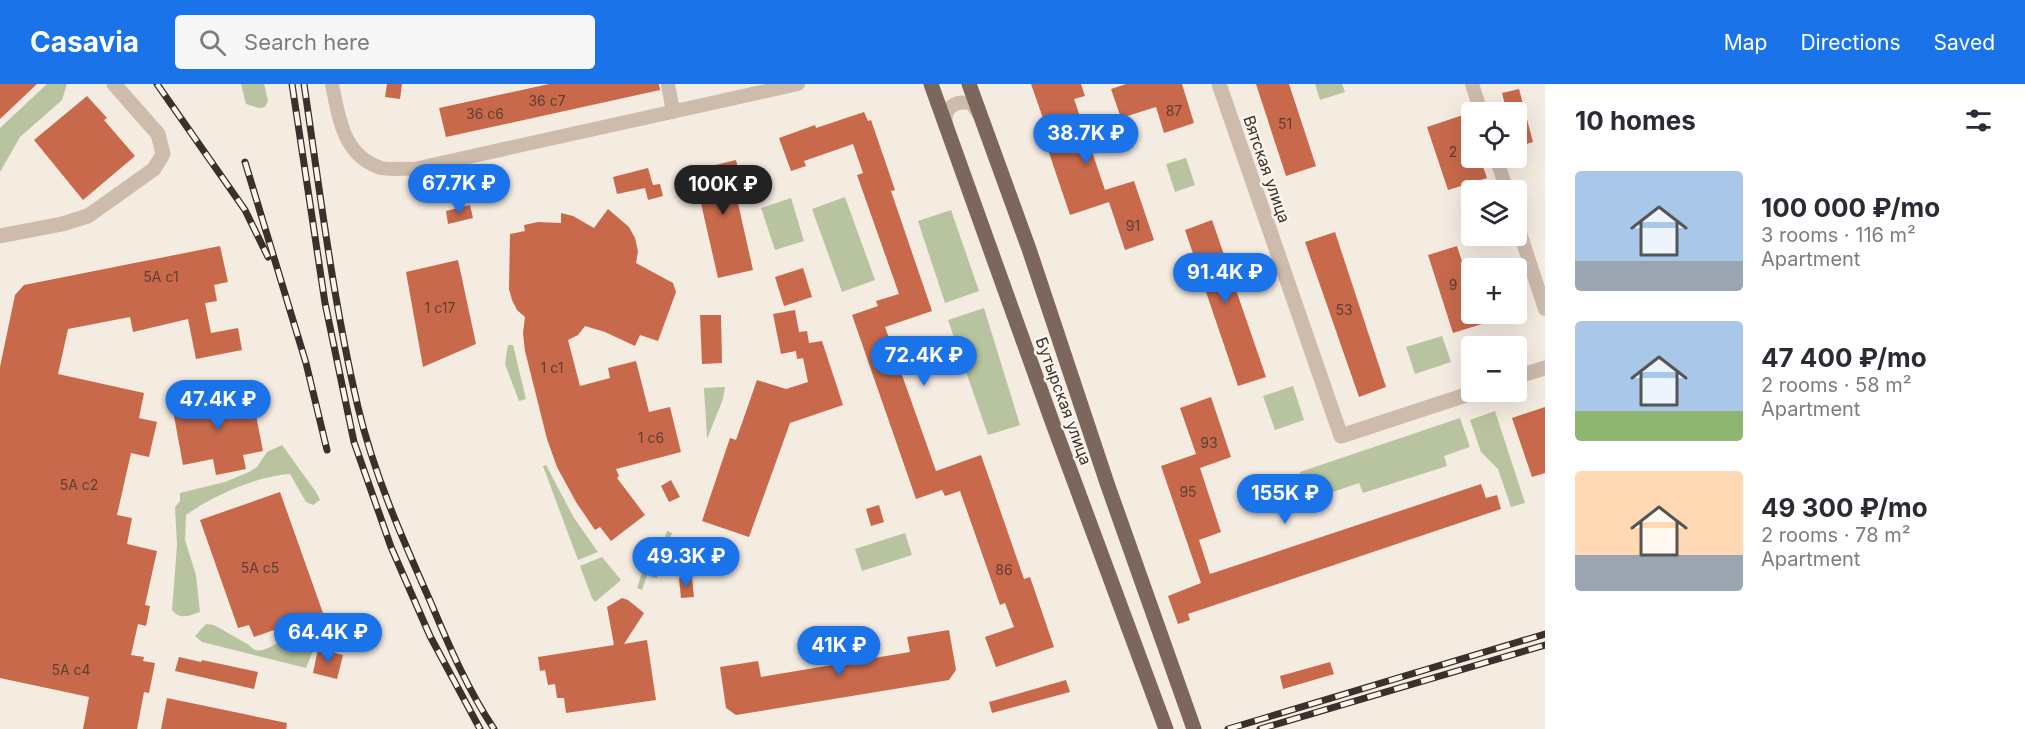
<!DOCTYPE html>
<html lang="en">
<head>
<meta charset="utf-8">
<style>
	body { margin:0; font-family:Inter,sans-serif; background:#f7f7f7; color:#2b2b33; height:100vh; display:flex; flex-direction:column; font-size:22px; white-space:nowrap }
	* { box-sizing:border-box; margin:0 }
	p { font-size:20px; color:#7c7c81 }
	.icon { flex:none; width:33px; height:33px; fill:none; stroke:currentColor; stroke-width:2; stroke-linecap:round; stroke-linejoin:round }
	.map { position:relative; flex:1; overflow:hidden }
	.panel { display:flex; flex-direction:column; background:#fff; width:480px }
	.panel>* { flex:none }
	.tools { position:absolute; left:1461px; top:18px; display:grid; gap:12px }
	.tools a { display:grid; place-items:center; width:66px; height:66px; border-radius:6px; background:#fff; box-shadow:0 6px 24px #0002; font-size:30px }
	.price { position:absolute; translate:-50% -51px; padding:0 14px; border-radius:21px; background:#1a73e8; color:#fff; font-size:20px; line-height:39px; filter:drop-shadow(0 2px 3px #0008) }
	.price::after { content:''; position:absolute; left:50%; top:36px; width:18px; height:14px; margin-left:-9px; background:inherit; clip-path:polygon(0 0,100% 0,50% 100%) }
	.price.active { background:#222; color:#fff }
	ul { padding:0; list-style:none }
	li { display:flex; align-items:center; gap:18px; height:150px; padding:0 30px }
	li span { display:grid; place-items:center; flex:none; width:168px; height:120px; border-radius:6px; color:#555 }
	li>.icon { margin-inline-start:auto }
	span .icon { width:72px; height:72px; fill:#fffc; stroke-width:1 }
	li b { font-size:26px }
	h2 { display:flex; justify-content:space-between; align-items:center; height:72px; padding:0 30px; font-size:26px }
	header { display:flex; align-items:center; gap:36px; box-sizing:border-box; height:84px; padding:0 30px; background:#1a73e8; color:#fff }
	header strong { font-size:28px }
	nav { display:flex; gap:33px; margin-inline-start:auto; font-size:21px }
	.search { width:420px; height:54px; background:#f7f7f7; display:flex; align-items:center; gap:15px; box-sizing:border-box; padding:0 21px; border-radius:6px; color:#7c7c81; font-size:22px }
	main { display:flex; flex:1; min-height:0 }
	.map>svg:first-child { display:block }
</style>
</head>
<body>
<header>
<strong>Casavia</strong>
<div class="search"><svg class="icon" aria-label="search" viewBox="0 0 24 24"><circle cx="10" cy="10" r="6"/><path d="M15 15l6 6"/></svg>Search here</div>
<nav><a>Map</a><a>Directions</a><a>Saved</a></nav>
</header>
<main>
<div class="map">
<svg width="1545" height="645" viewBox="0 0 1545 645">
	<rect width="100%" height="100%" fill="#f4ebe1"/>
	<g fill="#b8c4a0">
		<polygon points="47,0 67,0 62,16 20,53 0,88 0,44"/>
		<polygon points="241,0 264,0 268,17 265,23 259,24 246,20"/>
		<polygon points="1315,0 1342,0 1345,8 1320,16"/>
		<polygon points="1186,74 1195,101 1175,108 1166,80"/>
		<polygon points="845,113 875,196 842,208 812,125"/>
		<polygon points="791,114 804,157 775,166 761,124"/>
		<polygon points="951,126 979,207 945,219 918,137"/>
		<polygon points="984,224 1020,341 988,351 948,236"/>
		<polygon points="1442,252 1451,278 1415,290 1406,263"/>
		<polygon points="508,261 513,261 526,315 519,317 505,280"/>
		<polygon points="1293,302 1304,336 1275,346 1263,312"/>
		<polygon points="725,303 723,315 707,355 704,304"/>
		<polygon points="1495,327 1525,419 1511,423 1498,385 1481,368 1470,336"/>
		<polygon points="1460,334 1470,363 1444,372 1447,382 1363,409 1359,399 1318,413 1321,423 1312,426 1300,388"/>
		<path d="M282,361L316,408L320,416L313,421L306,418L290,390C257,392 212,412 186,431L185,456L196,491L200,528C188,532 180,536 172,526L177,461L175,423L180,417V409L225,398L249,388L257,383L267,368Z"/>
		<polygon points="546,381 574,434 598,468 578,476 543,382"/>
		<polygon points="667,447 672,449 657,494 651,493"/>
		<polygon points="905,449 912,471 862,487 855,465"/>
		<polygon points="652,458 657,460 642,506 637,504"/>
		<polygon points="602,473 621,496 595,518 592,514 580,482"/>
		<path d="M206,540L214,541L249,561C260,575 276,558 288,553C297,550 308,548 317,546L318,554L306,584L202,558L195,552Z"/>
	</g>
	<g fill="#c8694b">
		<polygon points="0,0 37,0 0,35"/>
		<polygon points="387,0 402,0 400,15 385,13"/>
		<polygon points="549,0 659,0 660,6 446,53 439,24"/>
		<polygon points="1031,0 1081,0 1085,12 1074,15 1105,106 1134,97 1154,156 1125,166 1109,118 1070,131 1040,42 1045,40"/>
		<polygon points="1126,0 1182,0 1194,39 1164,49 1156,23 1121,34 1111,5"/>
		<polygon points="1256,0 1289,0 1316,82 1286,92"/>
		<polygon points="1519,5 1533,58 1516,63 1516,28 1507,28 1502,9"/>
		<polygon points="87,12 107,34 104,36 135,72 83,116 34,56"/>
		<polygon points="864,28 868,37 871,36 895,106 891,107 932,227 885,243 936,387 981,371 1024,495 1030,493 1054,563 996,583 985,553 1014,543 1005,519 1000,521 960,407 945,412 942,406 916,415 852,231 878,222 876,217 899,210 857,91 863,89 853,60 804,77 806,82 791,87 779,54 815,41 816,44"/>
		<polygon points="1466,30 1470,44 1467,45 1472,60 1472,78 1480,74 1487,94 1448,106 1427,43"/>
		<polygon points="736,76 743,104 735,106 753,186 718,194 700,115 694,116 687,88"/>
		<polygon points="648,84 653,101 660,100 663,112 648,116 645,104 617,110 613,93"/>
		<polygon points="470,121 473,134 448,140 446,127"/>
		<polygon points="608,125 629,143 635,154 638,167 636,179 673,199 676,208 658,257 640,251 635,262 605,248 585,242 578,251 568,256 580,302 610,294 608,284 636,277 649,328 670,323 681,368 616,385 619,392 617,394 645,431 611,457 600,443 595,446 576,418 557,383 547,355 525,267 523,249 525,233 517,226 512,216 509,205 510,150 525,147 524,141 538,138 561,139 561,129 573,132 594,144"/>
		<polygon points="1212,136 1266,293 1238,302 1185,146"/>
		<polygon points="1335,148 1386,303 1359,313 1305,158"/>
		<polygon points="220,162 228,198 214,201 217,217 205,219 211,249 238,244 242,266 196,275 188,235 133,248 130,233 68,245 58,290 144,309 139,334 157,338 149,373 131,369 117,431 132,434 127,460 157,467 145,521 150,522 146,542 138,540 131,571 144,573 143,577 155,579 149,609 144,608 137,645 83,645 89,613 0,594 0,283 15,211 24,201"/>
		<polygon points="1457,162 1472,208 1472,230 1478,230 1482,240 1453,249 1428,171"/>
		<polygon points="458,176 476,260 423,283 406,188"/>
		<polygon points="803,184 812,213 784,222 775,193"/>
		<polygon points="795,226 799,248 807,247 809,259 822,257 843,321 790,339 749,453 702,437 730,354 736,356 757,296 786,305 808,298 803,274 797,275 796,267 781,270 773,230"/>
		<polygon points="700,231 721,231 722,279 702,280"/>
		<polygon points="251,306 263,367 243,371 246,385 216,391 213,375 183,381 172,321"/>
		<polygon points="1211,313 1231,373 1200,384 1221,448 1199,456 1210,490 1481,400 1486,414 1497,411 1501,425 1188,530 1190,536 1178,540 1168,512 1201,499 1161,382 1196,370 1180,324"/>
		<polygon points="1545,323 1545,389 1532,393 1512,334"/>
		<polygon points="671,396 680,413 669,418 661,402"/>
		<polygon points="1270,405 1274,417 1251,425 1246,413"/>
		<polygon points="280,408 323,529 254,553 249,541 238,544 200,436"/>
		<polygon points="879,421 884,438 871,442 866,425"/>
		<polygon points="692,493 694,513 681,514 679,494"/>
		<polygon points="622,514 628,516 644,529 624,560 647,556 656,616 566,629 564,614 557,614 555,600 548,601 545,586 540,587 538,573 614,561 607,523"/>
		<polygon points="949,546 956,586 949,596 736,631 726,624 720,583 758,577 761,593 910,568 907,553"/>
		<polygon points="318,565 343,571 337,595 313,589"/>
		<polygon points="179,573 201,578 202,576 258,588 254,605 175,587"/>
		<polygon points="1330,578 1334,590 1283,605 1280,592"/>
		<polygon points="1066,596 1070,608 992,629 989,618"/>
		<polygon points="167,614 287,639 286,645 161,645"/>
	</g>
	<g fill="none" stroke-linecap="round" stroke-linejoin="round">
		<g stroke="#cdbbac" stroke-width="14">
			<path d="M332,0C339,34 343,72 381,84C391,86 404,84 414,85L798,0"/>
			<polyline points="668,0 673,28"/>
			<polyline points="1472,0 1481,28"/>
			<path d="M946,40C943,24 956,15 972,20L979,30"/>
			<polyline points="1496,74 1507,106"/>
			<polyline points="1516,137 1545,225"/>
		</g>
		<g stroke="#cdbbac" stroke-width="15">
			<polyline points="1219,0 1341,352 1475,308"/>
			<polyline points="0,152 62,140 88,132 154,85 163,70 158,50 114,0"/>
			<polyline points="1516,293 1545,284"/>
		</g>
		<g stroke="#7d675c" stroke-width="15">
			<polyline points="931,0 1053,340 1166,645"/>
			<polyline points="969,0 1029,165 1108,402 1194,645"/>
		</g>
		<defs>
			<g id="rail">
				<polyline points="157,0 245,126 268,173"/>
				<polyline points="292,0 325,219 354,358 391,463 430,552 480,645"/>
				<path d="M304,0C320,108 333,217 358,323C374,391 403,456 431,519C449,562 468,606 494,645"/>
				<polyline points="245,78 306,279 327,366"/>
				<polyline points="1228,645 1545,550"/>
				<polyline points="1260,645 1545,561"/>
			</g>
		</defs>
		<use href="#rail" stroke="#3b302b" stroke-width="7"/>
		<use href="#rail" stroke="#fbf5ee" stroke-width="4.5" stroke-dasharray="14" stroke-linecap="butt"/>
	</g>
	<g text-anchor="middle" dominant-baseline="central" stroke-width="5" stroke-linejoin="round" paint-order="stroke">
		<g font-size="14" fill="#5e3e33">
			<text x="547" y="16">36 с7</text>
			<text x="1174" y="26">87</text>
			<text x="485" y="29">36 с6</text>
			<text x="1285" y="39">51</text>
			<text x="1453" y="67">2</text>
			<text x="1133" y="141">91</text>
			<text x="161" y="192">5А с1</text>
			<text x="1453" y="200">9</text>
			<text x="440" y="223">1 с17</text>
			<text x="1344" y="225">53</text>
			<text x="552" y="283">1 с1</text>
			<text x="651" y="353">1 с6</text>
			<text x="1209" y="358">93</text>
			<text x="79" y="400">5А с2</text>
			<text x="1188" y="407">95</text>
			<text x="260" y="483">5А с5</text>
			<text x="1004" y="485">86</text>
			<text x="71" y="585">5А с4</text>
		</g>
		<g font-size="16" fill="#3b302b" stroke="#fbf5ee">
			<text transform="translate(1267 85) rotate(71)">Вятская улица</text>
			<text transform="translate(1064 317) rotate(70)">Бутырская улица</text>
		</g>
	</g>
</svg>
<div class="tools">
<a><svg class="icon" aria-label="locate" viewBox="0 0 24 24"><circle cx="12" cy="12" r="6"/><path d="M12 2v4M12 18v4M2 12h4M18 12h4"/></svg></a>
<a><svg class="icon" aria-label="layers" viewBox="0 0 24 24"><path d="M12 4l9 5-9 5-9-5zM3 14l9 5 9-5"/></svg></a>
<a>+</a>
<a>−</a>
</div>
<b class="price" style="left:1086px;top:81px">38.7K ₽</b>
<b class="price" style="left:459px;top:131px">67.7K ₽</b>
<b class="price active" style="left:723px;top:132px">100K ₽</b>
<b class="price" style="left:1225px;top:220px">91.4K ₽</b>
<b class="price" style="left:924px;top:303px">72.4K ₽</b>
<b class="price" style="left:218px;top:347px">47.4K ₽</b>
<b class="price" style="left:1285px;top:441px">155K ₽</b>
<b class="price" style="left:686px;top:504px">49.3K ₽</b>
<b class="price" style="left:328px;top:580px">64.4K ₽</b>
<b class="price" style="left:839px;top:593px">41K ₽</b>
</div>
<section class="panel">
<h2>10 homes<svg class="icon" aria-label="filters" viewBox="0 0 24 24"><path d="M4 7h16M4 17h16"/><circle cx="9" cy="7" r="2"/><circle cx="15" cy="17" r="2"/></svg></h2>
<ul>
<li><span style="background:linear-gradient(#a9c7e8 75%,#9aa5b1 0)"><svg class="icon" aria-label="home" viewBox="0 0 24 24"><path d="M3 11l9-7 9 7M6 9v11h12V9"/></svg></span><div><b>100 000 ₽/mo</b><p>3 rooms · 116 m²</p><p>Apartment</p></div></li>
<li><span style="background:linear-gradient(#a9c7e8 75%,#8fb573 0)"><svg class="icon" aria-label="home" viewBox="0 0 24 24"><path d="M3 11l9-7 9 7M6 9v11h12V9"/></svg></span><div><b>47 400 ₽/mo</b><p>2 rooms · 58 m²</p><p>Apartment</p></div></li>
<li><span style="background:linear-gradient(#ffd9b3 70%,#9aa5b1 0)"><svg class="icon" aria-label="home" viewBox="0 0 24 24"><path d="M3 11l9-7 9 7M6 9v11h12V9"/></svg></span><div><b>49 300 ₽/mo</b><p>2 rooms · 78 m²</p><p>Apartment</p></div></li>
</ul>
</section>
</main>
</body>
</html>
